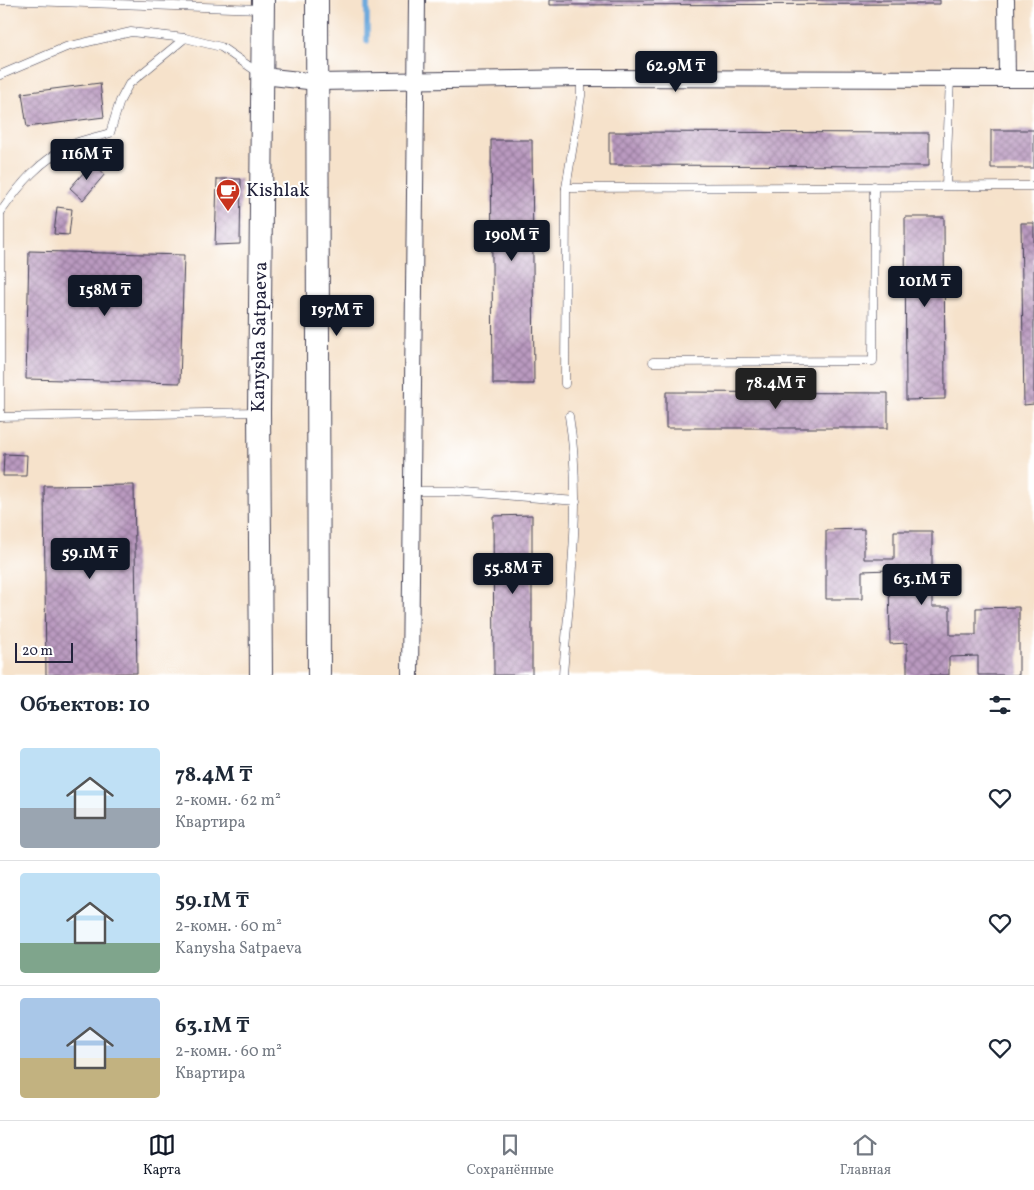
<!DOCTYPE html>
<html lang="ru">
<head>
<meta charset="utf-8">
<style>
	body { margin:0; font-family:Vollkorn,serif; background:#f2f2f3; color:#1f2937; height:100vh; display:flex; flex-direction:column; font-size:19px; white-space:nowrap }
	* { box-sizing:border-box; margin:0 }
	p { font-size:16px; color:#747a83 }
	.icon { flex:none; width:28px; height:28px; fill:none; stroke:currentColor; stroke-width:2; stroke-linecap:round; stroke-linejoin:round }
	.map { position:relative; height:675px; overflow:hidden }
	.side { display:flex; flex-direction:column; background:#fff; flex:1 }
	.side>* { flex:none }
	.scale { position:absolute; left:15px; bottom:12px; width:58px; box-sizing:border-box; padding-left:5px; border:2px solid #22223b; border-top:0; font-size:14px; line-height:18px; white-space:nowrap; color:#22223b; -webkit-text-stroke:4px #fff; paint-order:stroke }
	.price { position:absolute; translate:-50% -42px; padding:0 11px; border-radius:5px; background:#111827; color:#fff; font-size:16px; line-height:32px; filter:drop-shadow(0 1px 2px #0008) }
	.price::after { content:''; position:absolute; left:50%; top:30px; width:15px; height:11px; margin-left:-8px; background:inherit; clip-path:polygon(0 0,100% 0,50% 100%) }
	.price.on { background:#222; color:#fff }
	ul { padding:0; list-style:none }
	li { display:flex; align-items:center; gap:15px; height:125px; padding:0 20px }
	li+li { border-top:1px solid #e0e1e3 }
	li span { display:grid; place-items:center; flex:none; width:140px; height:100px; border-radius:5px; color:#555 }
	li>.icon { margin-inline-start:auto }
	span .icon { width:60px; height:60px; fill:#fffc; stroke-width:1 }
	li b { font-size:21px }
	h2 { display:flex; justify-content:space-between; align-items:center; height:60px; padding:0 20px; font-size:21px }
	.tabs { display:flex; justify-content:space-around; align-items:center; height:70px; border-top:1px solid #e0e1e3; background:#fff; font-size:14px; color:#747a83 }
	.tabs a { display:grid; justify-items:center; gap:2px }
	.tabs .on { color:#111827 }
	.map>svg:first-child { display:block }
</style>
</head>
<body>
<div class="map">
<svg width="1034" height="675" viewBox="0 0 1034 675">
	<defs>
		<pattern id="building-cross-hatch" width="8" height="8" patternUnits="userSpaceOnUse" patternTransform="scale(1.25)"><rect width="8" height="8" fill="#ba9ac0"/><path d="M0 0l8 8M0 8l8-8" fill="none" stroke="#977d9d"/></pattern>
	</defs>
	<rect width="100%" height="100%" fill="#fff"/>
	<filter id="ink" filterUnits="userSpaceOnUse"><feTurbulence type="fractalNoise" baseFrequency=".02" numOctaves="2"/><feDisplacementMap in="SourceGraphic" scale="10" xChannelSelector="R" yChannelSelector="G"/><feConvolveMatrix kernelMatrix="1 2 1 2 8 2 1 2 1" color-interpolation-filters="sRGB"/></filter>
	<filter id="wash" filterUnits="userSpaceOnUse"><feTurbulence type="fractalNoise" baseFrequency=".0096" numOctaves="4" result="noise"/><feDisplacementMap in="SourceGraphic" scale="20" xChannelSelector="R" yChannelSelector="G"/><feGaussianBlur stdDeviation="1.12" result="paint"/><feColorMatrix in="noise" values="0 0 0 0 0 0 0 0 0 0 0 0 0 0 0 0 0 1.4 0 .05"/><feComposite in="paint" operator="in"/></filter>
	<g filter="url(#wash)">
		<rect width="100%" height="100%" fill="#f6e2cb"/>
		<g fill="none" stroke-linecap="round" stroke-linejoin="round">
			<polyline stroke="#6ca9dd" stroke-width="5.5" points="367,41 367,0"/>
		</g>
		<g id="blocks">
			<g fill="url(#building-cross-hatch)">
				<polygon points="549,0 940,0 940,4 549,5"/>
				<polygon points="100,83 104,117 27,127 22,93"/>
				<rect x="991" y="130" width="43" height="38"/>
				<polygon points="609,132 929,133 929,166 609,165"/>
				<polygon points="491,140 532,140 534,384 493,384"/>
				<polygon points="92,163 105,174 83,200 70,188"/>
				<polygon points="217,179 241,179 240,244 215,245"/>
				<polygon points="57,207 72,209 69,235 54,234"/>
				<polygon points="905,217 944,217 945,399 906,400"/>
				<polygon points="1021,223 1034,223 1034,404 1024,405"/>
				<polygon points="29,251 184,255 180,383 26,379"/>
				<polygon points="666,392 888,393 888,428 666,428"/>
				<polygon points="4,454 27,455 26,476 3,476"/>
				<polygon points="134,485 137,673 46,675 44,486"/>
				<polygon points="532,515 532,675 494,675 493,516"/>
				<polygon points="864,529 864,559 894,559 894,531 932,531 932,607 950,607 950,635 976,635 976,608 1019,607 1019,675 978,675 978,656 949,657 949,675 907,675 907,643 890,644 889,570 862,571 862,599 826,599 826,530"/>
			</g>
		</g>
	</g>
	<g filter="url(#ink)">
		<use href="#blocks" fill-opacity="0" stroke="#423f51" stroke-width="1"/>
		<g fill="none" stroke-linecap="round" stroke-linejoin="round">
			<defs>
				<g id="service">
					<polyline points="0,0 261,9"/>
					<polyline points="0,75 66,47 131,32 185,38 221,47 259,73"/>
					<polyline points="946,186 950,77"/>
					<polyline points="566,188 1034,186"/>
					<path d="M0,213C21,183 39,161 73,144C84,139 98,137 110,133L120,101L129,84L185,38"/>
					<polyline points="0,213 0,417"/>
					<polyline points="653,362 873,361 874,186"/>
					<polyline points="565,384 566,188 581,96 581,78"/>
					<polyline points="0,417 257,412"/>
					<polyline points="412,491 454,491 576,501"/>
					<path d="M563,675C569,591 583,500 569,416"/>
				</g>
				<g id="minor">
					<polyline points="1006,0 1007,79"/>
					<polyline points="263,76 317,82 581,78 1034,79"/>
					<polyline points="410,675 417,0"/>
				</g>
				<g id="secondary">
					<polyline points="317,0 319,675"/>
					<polyline points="261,675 259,412 263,0"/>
				</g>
			</defs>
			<use href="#service" stroke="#423f51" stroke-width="9"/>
			<use href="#minor" stroke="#423f51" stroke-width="18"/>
			<use href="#secondary" stroke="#423f51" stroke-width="24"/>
			<use href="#service" stroke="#fff" stroke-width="8"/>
			<use href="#minor" stroke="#fff" stroke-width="16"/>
			<use href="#secondary" stroke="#fff" stroke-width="22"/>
		</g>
	</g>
	<defs>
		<symbol id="cafe-pin" viewBox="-11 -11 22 30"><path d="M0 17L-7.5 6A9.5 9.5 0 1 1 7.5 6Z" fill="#c8321e" stroke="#fff"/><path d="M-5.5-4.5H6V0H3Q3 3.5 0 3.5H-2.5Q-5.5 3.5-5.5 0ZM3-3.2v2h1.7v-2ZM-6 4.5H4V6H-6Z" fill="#fff"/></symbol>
	</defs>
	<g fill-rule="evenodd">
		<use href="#cafe-pin" x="214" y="177" width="28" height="38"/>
	</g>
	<g text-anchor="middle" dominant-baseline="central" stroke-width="4" stroke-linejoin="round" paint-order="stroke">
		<g font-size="19" fill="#22223b" stroke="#fff" text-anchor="start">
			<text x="246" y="191">Kishlak</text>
		</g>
		<g font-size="19" fill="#22223b" stroke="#fff">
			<text transform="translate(260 337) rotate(-89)">Kanysha Satpaeva</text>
		</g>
	</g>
</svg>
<div class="scale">20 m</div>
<b class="price" style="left:676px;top:93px">62.9M ₸</b>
<b class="price" style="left:87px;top:181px">116M ₸</b>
<b class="price" style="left:512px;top:262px">190M ₸</b>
<b class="price" style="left:925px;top:308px">101M ₸</b>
<b class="price" style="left:105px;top:317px">158M ₸</b>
<b class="price" style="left:337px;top:337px">197M ₸</b>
<b class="price on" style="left:776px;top:410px">78.4M ₸</b>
<b class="price" style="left:90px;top:580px">59.1M ₸</b>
<b class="price" style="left:513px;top:595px">55.8M ₸</b>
<b class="price" style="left:922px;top:606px">63.1M ₸</b>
</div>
<section class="side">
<h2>Объектов: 10<svg class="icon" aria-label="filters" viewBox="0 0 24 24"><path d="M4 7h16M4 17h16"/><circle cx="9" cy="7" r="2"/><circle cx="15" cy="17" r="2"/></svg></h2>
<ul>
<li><span style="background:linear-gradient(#bfe0f5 60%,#9aa5b1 0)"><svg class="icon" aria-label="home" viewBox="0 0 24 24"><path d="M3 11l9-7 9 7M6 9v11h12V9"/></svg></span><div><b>78.4M ₸</b><p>2-комн. · 62 m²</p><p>Квартира</p></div><svg class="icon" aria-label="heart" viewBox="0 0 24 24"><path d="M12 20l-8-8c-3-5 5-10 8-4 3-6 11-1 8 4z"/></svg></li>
<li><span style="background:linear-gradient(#bfe0f5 70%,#7fa58c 0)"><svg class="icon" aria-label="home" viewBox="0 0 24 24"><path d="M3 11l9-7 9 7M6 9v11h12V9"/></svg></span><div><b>59.1M ₸</b><p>2-комн. · 60 m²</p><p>Kanysha Satpaeva</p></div><svg class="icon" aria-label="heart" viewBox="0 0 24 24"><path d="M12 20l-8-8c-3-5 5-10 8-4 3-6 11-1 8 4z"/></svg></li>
<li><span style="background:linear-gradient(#a9c7e8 60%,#c2b280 0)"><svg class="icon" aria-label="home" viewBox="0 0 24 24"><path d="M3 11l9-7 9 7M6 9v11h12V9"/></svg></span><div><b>63.1M ₸</b><p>2-комн. · 60 m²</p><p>Квартира</p></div><svg class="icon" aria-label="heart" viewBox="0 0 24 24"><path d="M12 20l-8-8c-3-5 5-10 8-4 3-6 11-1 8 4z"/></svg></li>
</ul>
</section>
<nav class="tabs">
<a class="on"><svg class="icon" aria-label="map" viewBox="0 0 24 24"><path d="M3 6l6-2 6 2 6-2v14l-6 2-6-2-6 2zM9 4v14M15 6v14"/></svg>Карта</a>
<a><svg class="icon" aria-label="saved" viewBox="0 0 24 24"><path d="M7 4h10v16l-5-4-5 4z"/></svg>Сохранённые</a>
<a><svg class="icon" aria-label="home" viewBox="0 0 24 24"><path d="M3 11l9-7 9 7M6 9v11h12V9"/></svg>Главная</a>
</nav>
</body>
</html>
